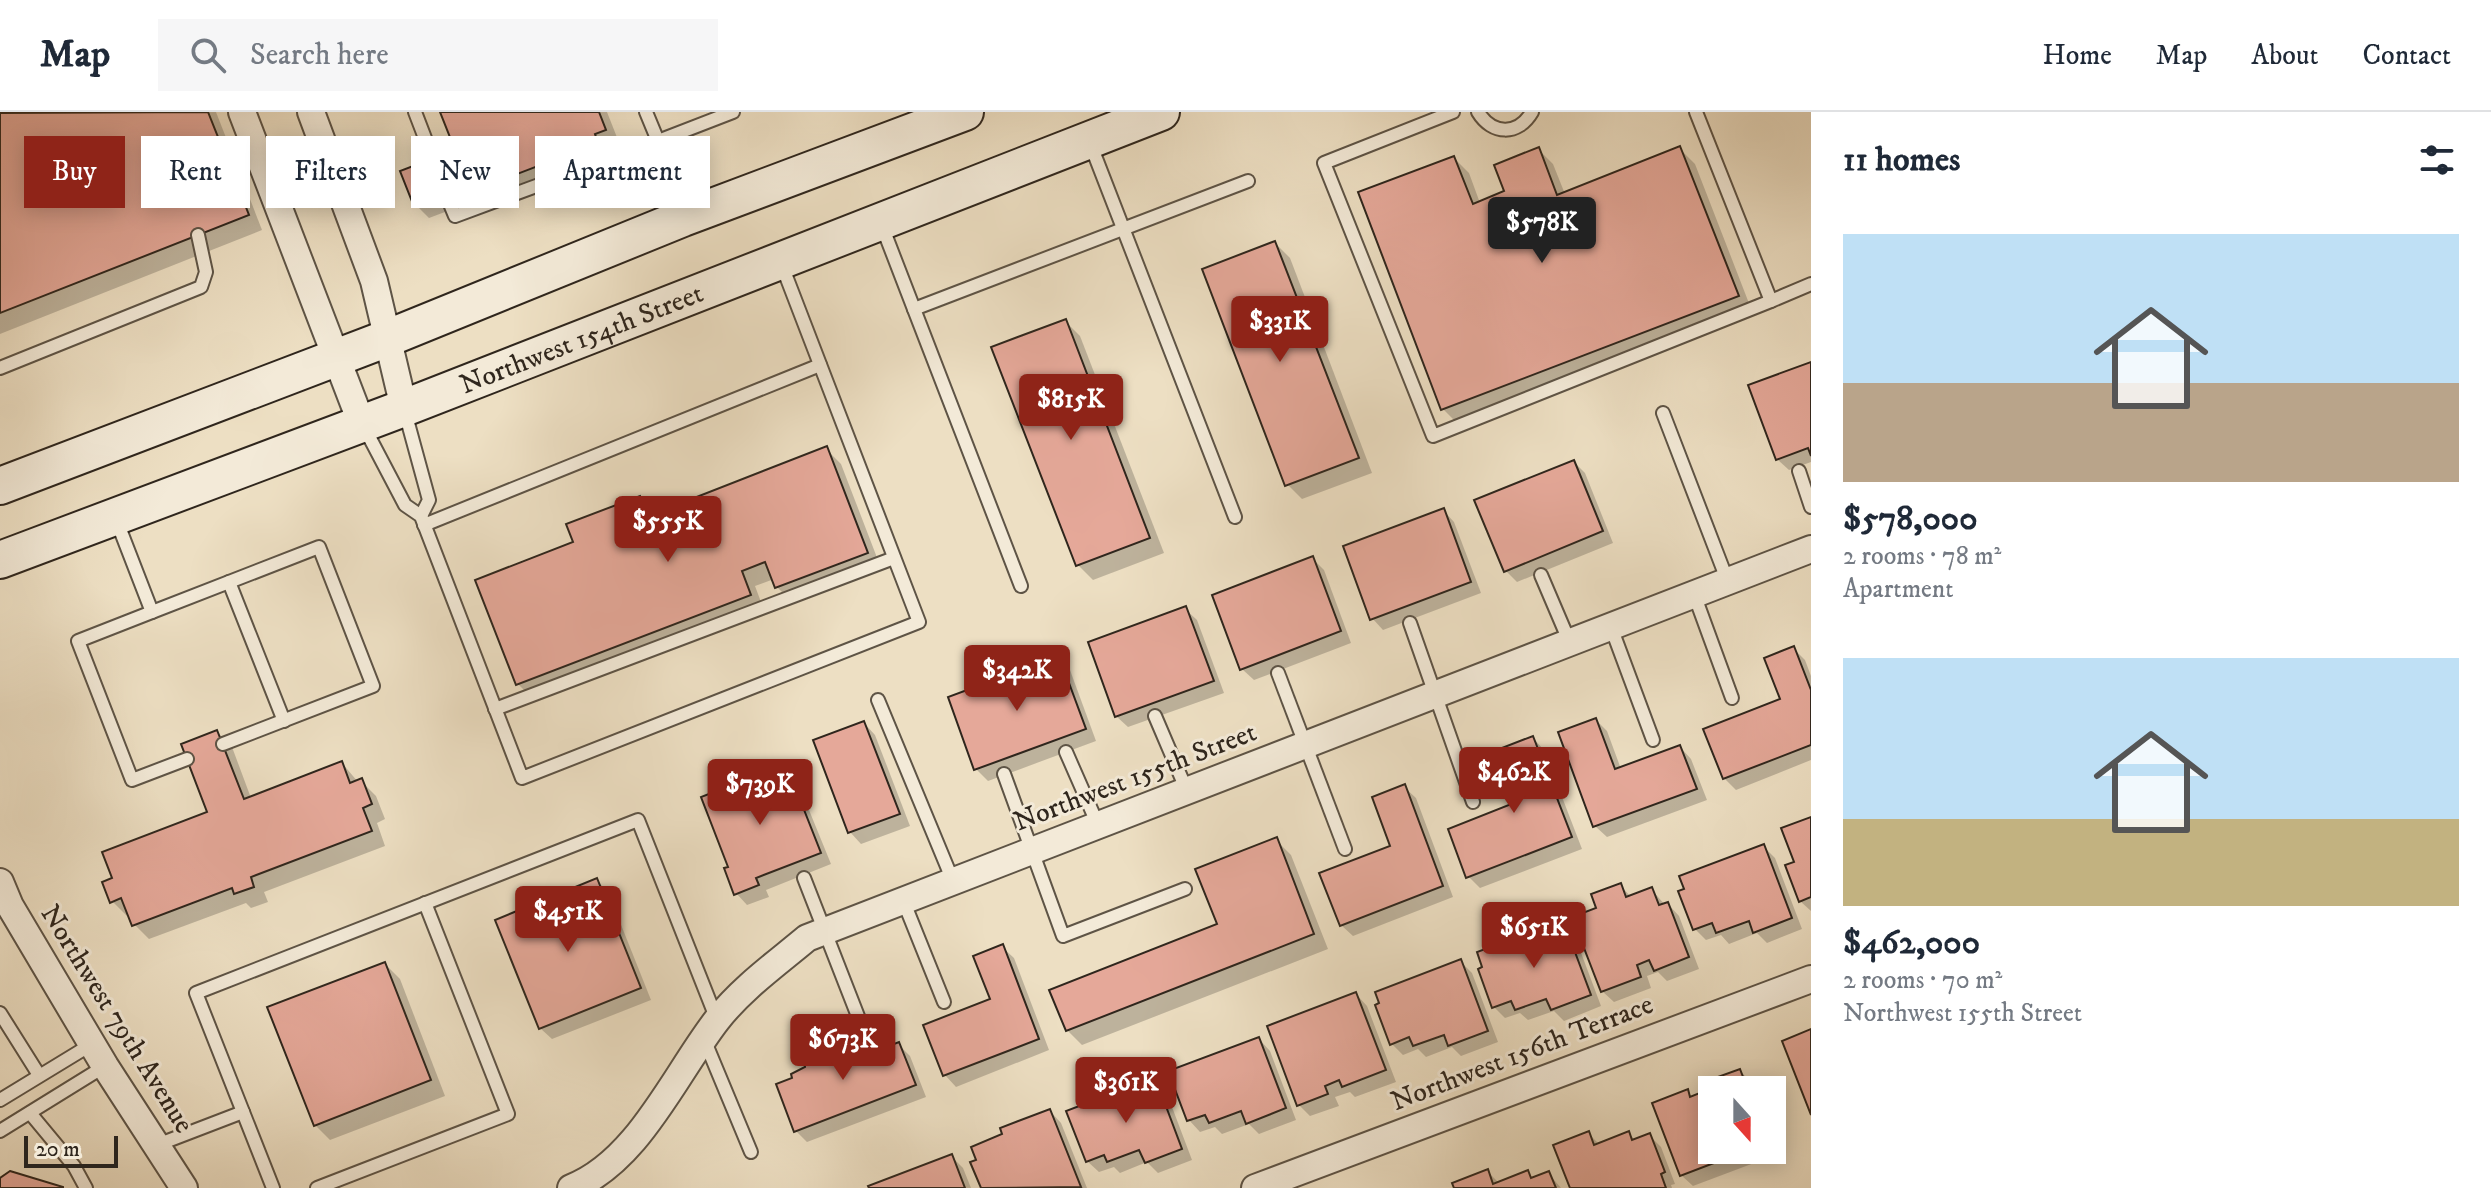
<!DOCTYPE html>
<html lang="en">
<head>
<meta charset="utf-8">
<style>
	body { margin:0; font-family:"IM FELL DW Pica",serif; background:#f6f6f7; color:#1f2937; height:100vh; display:flex; flex-direction:column; font-size:30px; white-space:nowrap }
	* { box-sizing:border-box; margin:0 }
	p { font-size:26px; color:#747a83 }
	.icon { flex:none; width:44px; height:44px; fill:none; stroke:currentColor; stroke-width:2; stroke-linecap:round; stroke-linejoin:round }
	.map { position:relative; flex:1; overflow:hidden }
	.details { display:flex; flex-direction:column; background:#fff; width:680px }
	.details>* { flex:none }
	.hud { position:absolute; left:24px; top:24px; width:760px; height:72px; display:flex; gap:16px }
	.needle { width:52px; rotate:159deg }
	.controls { position:absolute; left:1698px; top:964px; display:grid; gap:16px }
	.controls a { display:grid; place-items:center; width:88px; height:88px; border-radius:0px; background:#fff; box-shadow:0 4px 20px #0003; font-size:40px }
	.scale { position:absolute; left:24px; bottom:20px; width:94px; box-sizing:border-box; padding-left:8px; border:4px solid #2f261d; border-top:0; font-size:22px; line-height:28px; white-space:nowrap; color:#2f261d; -webkit-text-stroke:6px #f3ead8; paint-order:stroke }
	.price { position:absolute; translate:-50% -68px; padding:0 18px; border-radius:8px; background:#8f2418; color:#fff; font-size:26px; line-height:52px; filter:drop-shadow(0 2px 4px #0008) }
	.price::after { content:''; position:absolute; left:50%; top:48px; width:24px; height:18px; margin-left:-12px; background:inherit; clip-path:polygon(0 0,100% 0,50% 100%) }
	.price.active { background:#222; color:#fff }
	ul { padding:0; list-style:none }
	li { display:grid; align-content:center; gap:16px; height:424px; padding:0 32px }
	li span { display:grid; place-items:center; height:248px; border-radius:0px; color:#555 }
	li>.icon { margin-inline-start:auto }
	span .icon { width:144px; height:144px; fill:#fffc; stroke-width:1 }
	li b { font-size:34px }
	h2 { display:flex; justify-content:space-between; align-items:center; height:96px; padding:0 32px; font-size:34px }
	.pill { padding:0 28px; border-radius:0px; background:#fff; box-shadow:0 4px 20px #0003; font-size:28px; line-height:72px }
	.pill.active { background:#8f2418; color:#fff }
	header { display:flex; align-items:center; gap:48px; box-sizing:border-box; height:112px; padding:0 40px; background:#fff; border-bottom:2px solid #e0e1e3 }
	header strong { font-size:38px }
	nav { display:flex; gap:44px; margin-inline-start:auto; font-size:28px }
	.search { width:560px; height:72px; background:#f6f6f7; display:flex; align-items:center; gap:20px; box-sizing:border-box; padding:0 28px; border-radius:0px; color:#747a83; font-size:30px }
	main { display:flex; flex:1; min-height:0 }
	.map>svg:first-child { display:block }
</style>
</head>
<body>
<header>
<strong>Map</strong>
<div class="search"><svg class="icon" aria-label="search" viewBox="0 0 24 24"><circle cx="10" cy="10" r="6"/><path d="M15 15l6 6"/></svg>Search here</div>
<nav><a>Home</a><a>Map</a><a>About</a><a>Contact</a></nav>
</header>
<main>
<div class="map">
<svg width="1811" height="1076" viewBox="0 0 1811 1076">
	<rect width="100%" height="100%" fill="#eddfc3"/>
	<filter id="stains"><feTurbulence type="fractalNoise" baseFrequency=".0025" numOctaves="4"/><feColorMatrix values="0 0 0 0 .2 0 0 0 0 .09 0 0 0 0 .02 0 0 0 .5 -.17"/></filter>
	<radialGradient id="worn" r=".72"><stop offset=".6" stop-color="#630" stop-opacity="0"/><stop offset="1" stop-color="#630" stop-opacity=".3"/></radialGradient>
	<g fill="#0003">
		<polygon points="8,0 216,0 262,118 0,222 0,3"/>
		<polygon points="442,0 607,0 620,33 609,37 612,46 507,86 494,72 479,78 482,86 429,106 414,91 457,39"/>
		<polygon points="1538,37 1553,52 1565,82 1680,37 1695,52 1752,199 1458,312 1443,297 1454,46 1469,61 1480,91 1506,80"/>
		<polygon points="1275,131 1290,146 1372,361 1302,387 1287,372"/>
		<polygon points="1065,209 1080,224 1164,441 1093,468 1078,453"/>
		<polygon points="1811,252 1811,350 1789,358 1777,347"/>
		<polygon points="826,337 841,352 881,456 792,490 777,475 774,467 755,474 764,498 533,587 518,572 576,431 639,386 655,403"/>
		<polygon points="1574,350 1585,361 1613,431 1517,470 1505,458"/>
		<polygon points="1443,398 1454,410 1481,481 1383,518 1372,506"/>
		<polygon points="1313,447 1324,458 1351,531 1254,568 1242,557"/>
		<polygon points="1185,497 1197,508 1224,581 1128,615 1116,604"/>
		<polygon points="1793,536 1805,548 1811,564 1811,648 1736,678 1724,666 1783,588"/>
		<polygon points="1059,546 1070,558 1096,629 988,669 976,657"/>
		<polygon points="1596,608 1607,619 1621,657 1680,635 1691,647 1707,688 1607,725 1595,714"/>
		<polygon points="864,611 875,623 910,714 861,732 850,720"/>
		<polygon points="217,620 232,635 251,686 342,651 358,670 361,669 376,684 385,707 377,711 385,734 264,780 268,790 251,796 246,791 149,827 134,812 130,803 127,804 112,789 210,701"/>
		<polygon points="1533,626 1544,638 1582,737 1480,776 1468,764 1517,692"/>
		<polygon points="785,654 796,666 831,752 766,778 769,785 747,793 736,781 730,756"/>
		<polygon points="1404,675 1416,686 1453,785 1353,824 1341,813 1393,735"/>
		<polygon points="1811,707 1811,799 1800,789 1796,751"/>
		<polygon points="1276,728 1291,743 1328,837 1082,933 1067,918 1220,814"/>
		<polygon points="1763,734 1775,746 1802,817 1767,831 1757,821 1729,832 1721,823 1706,828 1695,817"/>
		<polygon points="596,768 608,780 651,888 552,927 540,916"/>
		<polygon points="1620,773 1631,785 1652,778 1665,793 1668,792 1679,804 1699,857 1667,869 1658,860 1647,864 1651,876 1614,890 1602,879 1599,797"/>
		<polygon points="1562,810 1574,822 1601,894 1564,909 1554,899 1528,908 1520,901 1505,906 1494,895"/>
		<polygon points="1002,835 1014,846 1049,938 956,975 945,963 993,888"/>
		<polygon points="1461,850 1472,861 1498,930 1461,944 1452,935 1426,945 1418,937 1403,943 1392,932"/>
		<polygon points="385,852 400,867 445,984 330,1028 315,1013"/>
		<polygon points="1356,882 1367,894 1396,970 1355,985 1350,980 1335,985 1339,994 1310,1004 1299,993"/>
		<polygon points="1259,927 1270,939 1296,1008 1259,1022 1249,1012 1222,1022 1215,1015 1200,1020 1189,1008"/>
		<polygon points="886,928 892,935 899,933 910,944 926,985 807,1030 796,1019 795,967 829,936 839,946"/>
		<polygon points="1740,959 1751,970 1754,978 1714,978"/>
		<polygon points="1154,967 1166,979 1192,1048 1158,1061 1147,1050 1120,1061 1114,1055 1099,1060 1087,1049"/>
		<polygon points="1712,979 1712,1038 1772,1038 1772,1025 1778,1042 1693,1074 1681,1063 1687,980 1693,986"/>
		<polygon points="1050,999 1061,1011 1087,1076 983,1076 973,1052"/>
		<polygon points="1588,1021 1600,1033 1628,1021 1636,1029 1649,1023 1661,1035 1675,1072 1671,1073 1672,1076 1572,1076"/>
		<polygon points="951,1044 963,1056 971,1076 871,1076"/>
		<polygon points="1487,1059 1499,1071 1527,1060 1534,1067 1549,1062 1561,1076 1456,1076"/>
	</g>
	<g fill="#e5a899" stroke="#2f261d" stroke-width="2">
		<polygon points="208,0 249,103 0,201 0,1"/>
		<polygon points="440,0 599,0 606,18 595,22 598,31 491,72 484,56 465,63 468,71 413,92 400,59 455,38"/>
		<polygon points="1680,34 1739,184 1441,298 1358,80 1454,44 1473,92 1504,79 1494,53 1539,35 1557,83"/>
		<polygon points="1275,129 1359,346 1285,374 1202,157"/>
		<polygon points="1066,207 1150,426 1076,454 991,235"/>
		<polygon points="1811,250 1811,344 1808,336 1776,348 1748,273"/>
		<polygon points="827,334 868,441 775,476 765,450 742,459 751,483 516,573 475,468 573,430 566,412 640,384 648,404"/>
		<polygon points="1574,348 1603,419 1504,460 1474,388"/>
		<polygon points="1444,396 1471,470 1370,508 1343,434"/>
		<polygon points="1313,444 1341,519 1240,558 1212,483"/>
		<polygon points="1186,494 1214,569 1115,605 1088,530"/>
		<polygon points="1794,534 1811,578 1811,633 1723,667 1703,617 1780,587 1764,546"/>
		<polygon points="1059,544 1086,617 974,658 948,585"/>
		<polygon points="1596,606 1615,657 1680,633 1697,677 1593,715 1558,620"/>
		<polygon points="864,609 900,702 848,721 813,628"/>
		<polygon points="217,618 244,687 342,649 350,671 362,666 372,692 363,696 372,719 251,765 254,775 234,782 232,776 132,814 121,786 110,791 102,770 112,766 102,740 207,700 181,632"/>
		<polygon points="1533,624 1572,725 1466,766 1448,717 1514,691 1494,639"/>
		<polygon points="786,652 821,741 756,766 759,773 734,783 724,756 728,755 701,685"/>
		<polygon points="1405,672 1443,774 1340,814 1319,761 1390,734 1372,685"/>
		<polygon points="1811,705 1811,785 1799,790 1785,753 1794,750 1781,716"/>
		<polygon points="1277,725 1314,822 1066,919 1049,878 1217,812 1195,757"/>
		<polygon points="1764,732 1792,806 1753,821 1749,809 1716,821 1712,811 1693,818 1678,779 1684,777 1679,764"/>
		<polygon points="597,766 641,876 539,917 495,808"/>
		<polygon points="1621,771 1626,785 1652,775 1659,793 1668,790 1689,845 1654,859 1649,848 1637,853 1641,865 1601,880 1572,805 1596,796 1591,782"/>
		<polygon points="1563,808 1591,883 1551,898 1546,887 1515,898 1511,889 1492,896 1478,857 1482,855 1477,840"/>
		<polygon points="1003,832 1039,927 943,964 923,913 990,887 973,844"/>
		<polygon points="1461,847 1488,919 1448,934 1444,923 1413,934 1409,925 1390,933 1375,893 1379,891 1375,880"/>
		<polygon points="385,850 431,968 314,1014 267,895"/>
		<polygon points="1356,880 1386,958 1342,975 1339,968 1325,974 1328,982 1297,994 1267,914"/>
		<polygon points="1811,917 1811,1003 1782,929"/>
		<polygon points="1259,925 1286,996 1246,1012 1241,999 1209,1011 1205,1003 1187,1009 1168,959"/>
		<polygon points="886,926 889,934 899,930 916,973 794,1020 776,972 792,966 791,962 805,955 804,942 810,935 821,931 830,935 836,945"/>
		<polygon points="1740,957 1748,978 1712,978 1712,1038 1748,1038 1680,1064 1652,991 1688,977 1690,985 1715,975 1712,967"/>
		<polygon points="1155,965 1182,1037 1145,1051 1139,1038 1107,1050 1104,1043 1086,1050 1066,999"/>
		<polygon points="1050,997 1081,1075 981,1076 970,1050 976,1048 971,1035 1002,1022 1000,1016"/>
		<polygon points="1589,1019 1594,1033 1629,1019 1632,1028 1650,1021 1665,1060 1661,1062 1666,1076 1570,1076 1553,1033"/>
		<polygon points="952,1042 965,1076 869,1076 868,1074"/>
		<polygon points="1488,1057 1493,1072 1528,1058 1531,1066 1549,1059 1556,1076 1454,1076 1452,1071"/>
		<polygon points="10,1059 63,1075 63,1076 0,1076 0,1066"/>
	</g>
	<g fill="none" stroke-linecap="round" stroke-linejoin="round">
		<defs>
			<g id="lane">
				<polyline points="415,0 433,47"/>
				<polyline points="1453,0 1324,51 1433,324 1771,189 1696,0"/>
				<path d="M1478,0C1492,23 1518,24 1532,0"/>
				<polyline points="1090,31 1235,405"/>
				<polyline points="445,80 455,104 658,29 646,0"/>
				<polyline points="682,102 658,29 733,0"/>
				<polyline points="882,114 914,197"/>
				<polyline points="1771,189 1811,172"/>
				<polyline points="0,256 201,175 206,160 198,123"/>
				<polyline points="405,300 429,388 421,404"/>
				<polyline points="1663,301 1728,470"/>
				<polyline points="363,313 405,393 421,404 522,666 919,510 781,151"/>
				<polyline points="1799,359 1811,395"/>
				<polyline points="116,407 152,500 78,529 132,668 187,647"/>
				<polyline points="424,413 820,253"/>
				<polyline points="1541,463 1570,531"/>
				<polyline points="229,470 284,609"/>
				<polyline points="1021,474 914,197 1248,69"/>
				<polyline points="1694,482 1732,586"/>
				<polyline points="152,500 319,435 373,574 223,632"/>
				<polyline points="1410,511 1473,690"/>
				<polyline points="1611,515 1653,628"/>
				<polyline points="1278,561 1345,737"/>
				<polyline points="878,588 953,769"/>
				<polyline points="495,597 894,446"/>
				<polyline points="1155,604 1187,679"/>
				<polyline points="1066,640 1098,713"/>
				<polyline points="1004,662 1063,824 1185,777"/>
				<polyline points="804,766 861,912"/>
				<polyline points="903,788 944,890"/>
				<polyline points="0,901 39,963"/>
				<polyline points="704,927 751,1040"/>
				<polyline points="0,988 92,932"/>
				<polyline points="30,1001 74,1054 86,1076"/>
				<polyline points="0,1019 105,954"/>
				<polyline points="157,1033 243,1000"/>
				<polyline points="273,1076 196,881 638,708 717,908"/>
				<polyline points="317,1076 508,1002 425,791"/>
			</g>
			<g id="street">
				<polyline points="242,0 361,310"/>
				<polyline points="311,0 374,169 404,296"/>
				<polyline points="0,770 10,794 105,954 184,1076"/>
				<path d="M571,1076C638,1050 675,962 717,908C742,876 776,852 807,826L1811,437"/>
				<polyline points="1255,1076 1811,867"/>
			</g>
			<g id="secondary">
				<polyline points="0,374 388,226 683,106 965,0"/>
				<path id="s1" d="M0,448L404,296L1161,0"/>
			</g>
		</defs>
		<use href="#lane" stroke="#5e5446" stroke-width="16"/>
		<use href="#street" stroke="#5e5446" stroke-width="30"/>
		<use href="#secondary" stroke="#2f261d" stroke-width="40"/>
		<use href="#lane" stroke="#f3ead8" stroke-width="12"/>
		<use href="#street" stroke="#f3ead8" stroke-width="26"/>
		<use href="#secondary" stroke="#f3ead8" stroke-width="36"/>
	</g>
	<g text-anchor="middle" dominant-baseline="central" stroke-width="6" stroke-linejoin="round" paint-order="stroke">
		<g font-size="28" fill="#2f261d" stroke="#f3ead8">
			<text stroke="none"><textPath href="#s1" startOffset="622">Northwest 154th Street</textPath></text>
			<text transform="translate(1135 665) rotate(-21)">Northwest 155th Street</text>
			<text transform="translate(117 907) rotate(58)">Northwest 79th Avenue</text>
			<text transform="translate(1522 941) rotate(-21)">Northwest 156th Terrace</text>
		</g>
	</g>
	<rect width="100%" height="100%" filter="url(#stains)"/>
	<rect width="100%" height="100%" fill="url(#worn)"/>
</svg>
<div class="controls">
<a><svg class="needle" viewBox="-14 -14 28 28"><path d="M0-13l5 13h-10z" fill="#e53935"/><path d="M0 13l5-13h-10z" fill="#747a83"/></svg></a>
</div>
<div class="scale">20 m</div>
<b class="price active" style="left:1542px;top:153px">$578K</b>
<b class="price" style="left:1280px;top:252px">$331K</b>
<b class="price" style="left:1071px;top:330px">$815K</b>
<b class="price" style="left:668px;top:452px">$555K</b>
<b class="price" style="left:1017px;top:601px">$342K</b>
<b class="price" style="left:1514px;top:703px">$462K</b>
<b class="price" style="left:760px;top:715px">$739K</b>
<b class="price" style="left:568px;top:842px">$451K</b>
<b class="price" style="left:1534px;top:858px">$651K</b>
<b class="price" style="left:843px;top:970px">$673K</b>
<b class="price" style="left:1126px;top:1013px">$361K</b>
<div class="hud">
<a class="pill active">Buy</a>
<a class="pill">Rent</a>
<a class="pill">Filters</a>
<a class="pill">New</a>
<a class="pill">Apartment</a>
</div>
</div>
<section class="details">
<h2>11 homes<svg class="icon" aria-label="filters" viewBox="0 0 24 24"><path d="M4 7h16M4 17h16"/><circle cx="9" cy="7" r="2"/><circle cx="15" cy="17" r="2"/></svg></h2>
<ul>
<li><span style="background:linear-gradient(#bfe0f5 60%,#b9a48a 0)"><svg class="icon" aria-label="home" viewBox="0 0 24 24"><path d="M3 11l9-7 9 7M6 9v11h12V9"/></svg></span><div><b>$578,000</b><p>2 rooms · 78 m²</p><p>Apartment</p></div></li>
<li><span style="background:linear-gradient(#bfe0f5 65%,#c2b280 0)"><svg class="icon" aria-label="home" viewBox="0 0 24 24"><path d="M3 11l9-7 9 7M6 9v11h12V9"/></svg></span><div><b>$462,000</b><p>2 rooms · 70 m²</p><p>Northwest 155th Street</p></div></li>
</ul>
</section>
</main>
</body>
</html>
